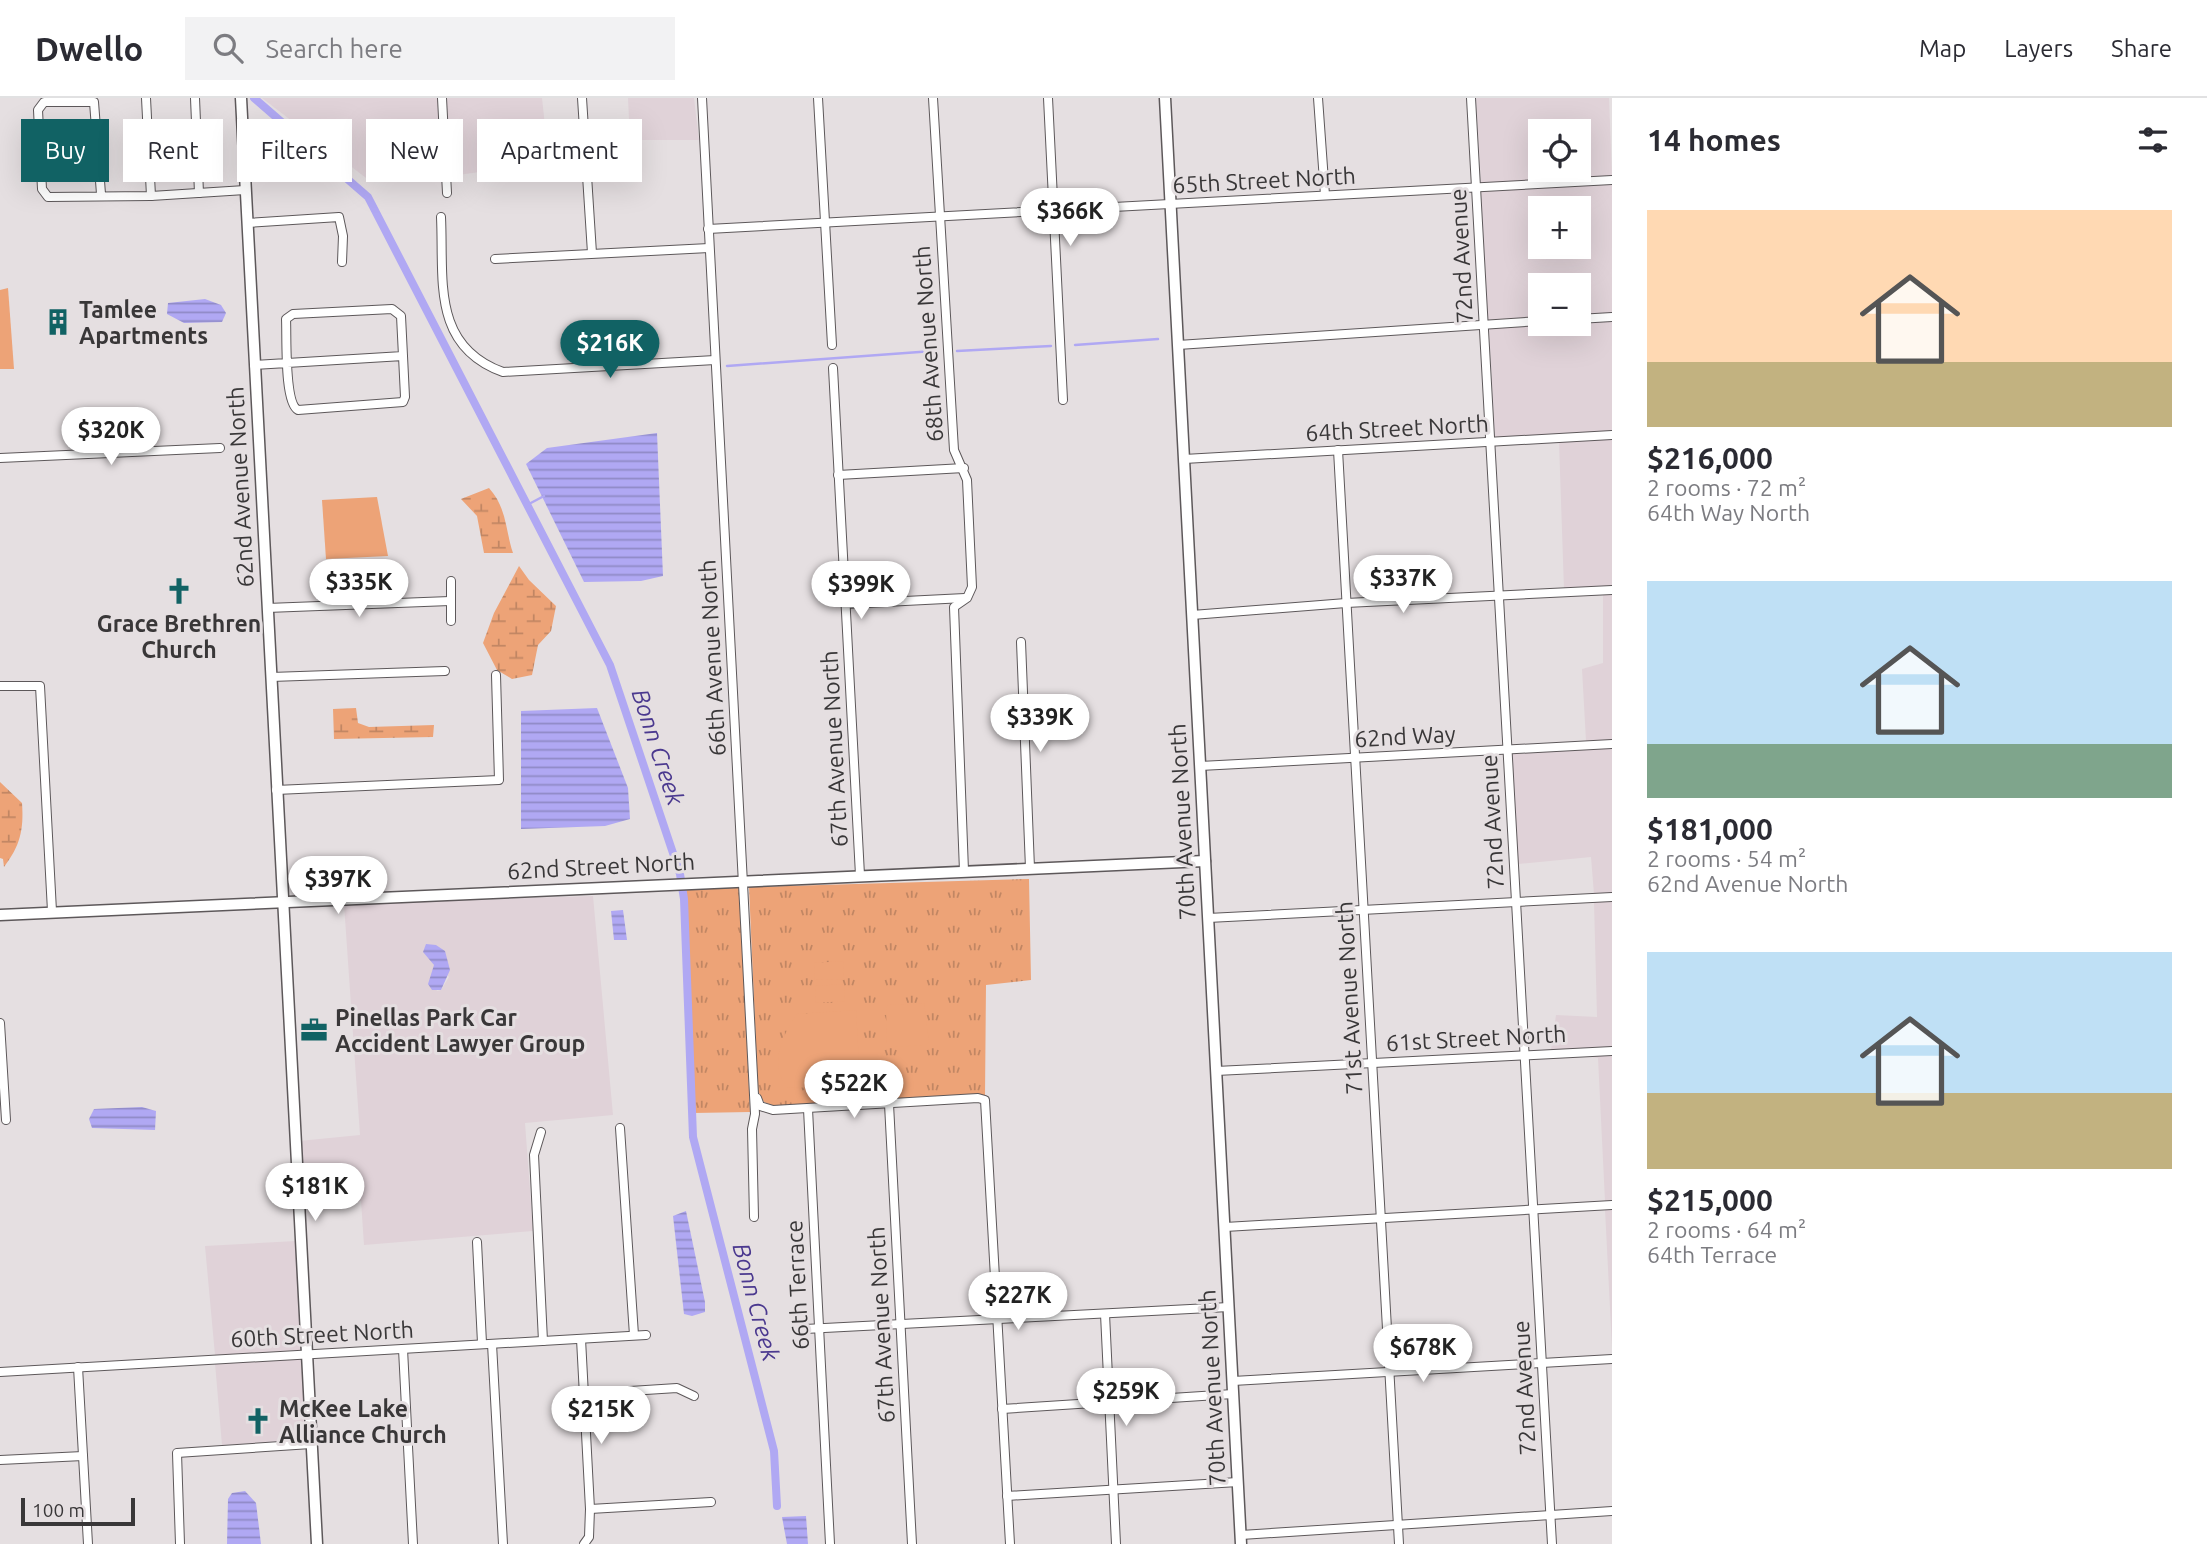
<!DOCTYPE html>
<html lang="en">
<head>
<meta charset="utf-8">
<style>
	body { margin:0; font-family:Ubuntu,sans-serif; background:#f2f2f3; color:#2b2b33; height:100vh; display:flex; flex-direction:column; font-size:26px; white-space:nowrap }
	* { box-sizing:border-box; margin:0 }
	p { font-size:23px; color:#7c7c81 }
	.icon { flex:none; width:38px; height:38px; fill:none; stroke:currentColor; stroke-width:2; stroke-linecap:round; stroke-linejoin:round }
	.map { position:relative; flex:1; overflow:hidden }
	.drawer { display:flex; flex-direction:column; background:#fff; width:595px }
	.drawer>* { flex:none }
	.hud { position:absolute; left:21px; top:21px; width:665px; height:63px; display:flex; gap:14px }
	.controls { position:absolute; left:1528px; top:21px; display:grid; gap:14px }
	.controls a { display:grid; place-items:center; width:63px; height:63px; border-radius:0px; background:#fff; box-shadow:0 7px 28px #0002; font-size:35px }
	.scale { position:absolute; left:21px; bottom:18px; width:114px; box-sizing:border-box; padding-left:7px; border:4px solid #393738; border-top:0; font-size:19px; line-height:24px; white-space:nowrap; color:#393738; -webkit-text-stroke:5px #e5dfe1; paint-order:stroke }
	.price { position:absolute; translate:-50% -60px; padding:0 16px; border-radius:24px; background:#fff; color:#222; font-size:23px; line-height:46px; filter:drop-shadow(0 2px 4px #0008) }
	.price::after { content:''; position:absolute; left:50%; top:42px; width:21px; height:16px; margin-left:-10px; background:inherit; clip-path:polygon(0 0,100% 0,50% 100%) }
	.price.active { background:#116264; color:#fff }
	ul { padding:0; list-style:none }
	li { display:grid; align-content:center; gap:14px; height:371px; padding:0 35px }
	li span { display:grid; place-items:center; height:217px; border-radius:0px; color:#555 }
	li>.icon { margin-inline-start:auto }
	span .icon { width:126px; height:126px; fill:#fffc; stroke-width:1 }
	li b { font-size:30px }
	h2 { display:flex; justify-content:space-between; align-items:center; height:84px; padding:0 35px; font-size:30px }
	.pill { padding:0 24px; border-radius:0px; background:#fff; box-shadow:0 7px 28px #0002; font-size:24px; line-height:63px }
	.pill.active { background:#116264; color:#fff }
	header { display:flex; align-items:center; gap:42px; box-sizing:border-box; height:98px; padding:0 35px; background:#fff; border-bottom:2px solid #e1e1e2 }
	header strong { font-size:33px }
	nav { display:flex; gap:38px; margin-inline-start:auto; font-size:24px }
	.search { width:490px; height:63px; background:#f2f2f3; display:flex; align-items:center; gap:18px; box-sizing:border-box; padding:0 24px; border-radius:0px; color:#7c7c81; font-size:26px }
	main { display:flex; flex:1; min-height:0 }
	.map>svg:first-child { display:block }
</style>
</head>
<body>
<header>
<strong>Dwello</strong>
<div class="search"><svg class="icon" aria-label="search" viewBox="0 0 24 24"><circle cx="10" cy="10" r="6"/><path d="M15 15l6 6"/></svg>Search here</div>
<nav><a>Map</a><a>Layers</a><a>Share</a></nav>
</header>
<main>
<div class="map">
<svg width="1612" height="1446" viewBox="0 0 1612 1446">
	<defs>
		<pattern id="grass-tufts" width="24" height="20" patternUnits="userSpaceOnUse" patternTransform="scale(1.75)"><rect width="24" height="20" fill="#eda377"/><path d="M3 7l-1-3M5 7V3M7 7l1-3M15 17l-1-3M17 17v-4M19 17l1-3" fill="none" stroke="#c18663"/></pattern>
		<pattern id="wetland-marsh" width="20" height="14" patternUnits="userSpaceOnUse" patternTransform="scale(1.75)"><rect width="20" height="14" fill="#eda377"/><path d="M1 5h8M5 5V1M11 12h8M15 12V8" fill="none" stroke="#c18663"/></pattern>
		<pattern id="water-rules" width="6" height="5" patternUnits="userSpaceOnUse" patternTransform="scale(1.75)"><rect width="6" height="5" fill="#b0a8f3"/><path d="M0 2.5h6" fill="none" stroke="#908ac6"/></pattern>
	</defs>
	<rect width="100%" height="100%" fill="#e5dfe1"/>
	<g fill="#e0d2d8" fill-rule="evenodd">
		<polygon points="262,0 438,0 442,79 370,83"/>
		<polygon points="446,0 542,0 549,65 450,78"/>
		<polygon points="628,0 694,0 699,42 630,42"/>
		<path d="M1476,0H1609L1612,78L1481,85ZM1540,33H1578V72H1540Z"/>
		<path d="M1612,86V215L1579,217L1578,187H1540V219L1488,222L1481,93ZM1540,110H1578V149H1540Z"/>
		<polygon points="1612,223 1612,333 1495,339 1489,230"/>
		<polygon points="1612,341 1612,488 1564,491 1559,344"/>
		<polygon points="1612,496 1612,642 1586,643 1582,571 1603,565 1603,497 1565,499"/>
		<polygon points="1612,650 1612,795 1594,796 1591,759 1518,766 1512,656"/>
		<path d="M593,798L613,1017L525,1025L533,1133L364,1147L361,1103L305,1108L299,1043L360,1037L344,806ZM423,850L449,879L441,892L437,893L430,880L434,874V867Z"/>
		<polygon points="1612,803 1612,949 1551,952 1556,917 1597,919 1594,804"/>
		<polygon points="1612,957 1612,1103 1605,1103 1598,960 1585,958"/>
		<polygon points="1605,1111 1612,1111 1612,1250"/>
		<polygon points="296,1143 302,1252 215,1257 205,1148"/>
		<polygon points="302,1260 306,1342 222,1347 215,1265"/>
	</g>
	<g fill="url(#grass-tufts)">
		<polygon points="1029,781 1031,882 986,887 985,998 774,1008 764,1004 758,993 749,789"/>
		<polygon points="740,790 750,1014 694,1015 685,791"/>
	</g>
	<g fill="url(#wetland-marsh)">
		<path d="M489,390C507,410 505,431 513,455H484L477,418L461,401Z"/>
		<polygon points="519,468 529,482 556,508 551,533 538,547 532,577 512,581 497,572 483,545 494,515"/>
		<polygon points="356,610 358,625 369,629 434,627 433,639 334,641 333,611"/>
		<path d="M0,684L22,705C24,732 20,748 4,769L3,761L0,760Z"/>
	</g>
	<g fill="#eda377">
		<polygon points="8,190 14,271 0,271 0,192"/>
		<polygon points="377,399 388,458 326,461 322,402"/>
		<polygon points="843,863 844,881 815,882 814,865"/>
		<polygon points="844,886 845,903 816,905 815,888"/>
		<polygon points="924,905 929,944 926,947 891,949 887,946 886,910 888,907"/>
		<path d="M856,912L860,984L856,988L788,990C768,968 782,937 797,916Z"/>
	</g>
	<g fill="url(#water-rules)">
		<polygon points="205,201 221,207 226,215 222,224 184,225 167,216 168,205"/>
		<polygon points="657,335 663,478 641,483 584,484 526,366 547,350"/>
		<polygon points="597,610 628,690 630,721 605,728 521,731 521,613"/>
		<polygon points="623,812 627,842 614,842 611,813"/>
		<polygon points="426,846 436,847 445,853 450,872 441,892 432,892 428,886 434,867 423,854"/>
		<polygon points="142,1009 156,1013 155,1032 92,1030 89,1021 94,1011"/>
		<polygon points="686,1113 705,1204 705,1214 692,1218 684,1216 673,1118"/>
		<polygon points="245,1393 256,1405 261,1446 227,1446 228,1401 232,1395"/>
		<polygon points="806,1418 808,1446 787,1446 782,1419"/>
	</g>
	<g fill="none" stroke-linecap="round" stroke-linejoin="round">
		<g stroke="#b0a8f3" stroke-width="2.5">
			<polyline points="1075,247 1158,241"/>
			<polyline points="957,253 1051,248"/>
			<polyline points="727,268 933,253"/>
			<polyline points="527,407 544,398"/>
		</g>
		<polyline stroke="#b0a8f3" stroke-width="8" points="254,0 368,99 610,567 680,776 684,801 693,1039 774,1353 777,1408"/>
		<defs>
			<g id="street">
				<polyline points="146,0 151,98"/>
				<polyline points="195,0 199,95"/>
				<polyline points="442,0 447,95"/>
				<polyline points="582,0 592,155"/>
				<polyline points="702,0 755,1016 752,1031 754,1119"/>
				<polyline points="818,0 832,247"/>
				<polyline points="933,0 954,352 967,382 972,489 967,500 954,509 964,773"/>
				<polyline points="1048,0 1063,302"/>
				<polyline points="1318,0 1325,97"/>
				<polyline points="1471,0 1552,1446"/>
				<polyline points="101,96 94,4 44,4 38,12 42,91 48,99 151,98 245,92"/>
				<path d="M441,119C444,181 431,248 503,274L715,262"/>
				<polyline points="247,125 339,119 343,138 342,164"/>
				<polyline points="708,131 1612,82"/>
				<polyline points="495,161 709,150"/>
				<polyline points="1578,221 1612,219"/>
				<polyline points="1178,247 1540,223"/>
				<path d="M254,267L403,258L401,218L392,211L293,216L286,221C287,239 284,305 298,312L403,304L405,299L403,258"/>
				<polyline points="833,270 860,777"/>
				<polyline points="1338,352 1399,1446"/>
				<polyline points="0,360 220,350"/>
				<polyline points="1184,361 1612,337"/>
				<polyline points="838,377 964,370"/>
				<polyline points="451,483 451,523"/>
				<polyline points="845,506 965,500"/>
				<polyline points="267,510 450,503"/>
				<polyline points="1192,517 1346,505 1612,492"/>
				<polyline points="1021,544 1030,770"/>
				<polyline points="271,579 445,573"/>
				<polyline points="0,588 40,588 52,813"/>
				<polyline points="1200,668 1612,646"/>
				<polyline points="276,692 499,682 496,577"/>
				<polyline points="1208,820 1612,799"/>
				<polyline points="0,925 6,1022"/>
				<polyline points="1216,973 1612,953"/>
				<polyline points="757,1000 760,1008 773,1012 978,1000 985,1002 1010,1446"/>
				<polyline points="889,1006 912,1446"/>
				<polyline points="808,1011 830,1446"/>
				<polyline points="620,1030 634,1237"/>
				<polyline points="541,1034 534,1057 543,1243"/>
				<polyline points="1225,1129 1612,1107"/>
				<polyline points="477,1144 482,1245"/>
				<polyline points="1105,1216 1116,1446"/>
				<polyline points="805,1231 1229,1209"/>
				<polyline points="581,1241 590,1411 589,1439 584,1446"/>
				<polyline points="492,1246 503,1446"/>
				<polyline points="403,1251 413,1446"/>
				<polyline points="78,1269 88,1446"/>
				<polyline points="0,1274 646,1237"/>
				<polyline points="1233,1283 1612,1261"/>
				<polyline points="583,1296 677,1290 694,1298"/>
				<polyline points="1002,1311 1233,1296"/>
				<polyline points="0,1362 83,1358"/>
				<polyline points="1007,1398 1238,1384"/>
				<polyline points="590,1411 711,1404"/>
				<polyline points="1241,1437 1612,1413"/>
				<polyline points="180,1446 177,1355 311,1346"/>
			</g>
			<g id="secondary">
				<polyline points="241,0 317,1446"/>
				<polyline points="1165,0 1241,1446"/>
				<polyline points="0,817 1205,763"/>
			</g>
		</defs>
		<use href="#street" stroke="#5d585a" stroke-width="10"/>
		<use href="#secondary" stroke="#5d585a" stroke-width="13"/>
		<use href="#street" stroke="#fff" stroke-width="8"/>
		<use href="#secondary" stroke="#fff" stroke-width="10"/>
	</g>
	<defs>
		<symbol id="building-bare" viewBox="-9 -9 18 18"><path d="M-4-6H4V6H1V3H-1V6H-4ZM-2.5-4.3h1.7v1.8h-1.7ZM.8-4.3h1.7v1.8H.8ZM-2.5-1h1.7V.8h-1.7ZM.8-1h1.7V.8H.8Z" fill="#116264" stroke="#e5dfe1" stroke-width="2.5" paint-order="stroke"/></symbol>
		<symbol id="church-bare" viewBox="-9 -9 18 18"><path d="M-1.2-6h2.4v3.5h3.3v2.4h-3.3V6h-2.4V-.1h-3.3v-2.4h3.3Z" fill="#116264" stroke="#e5dfe1" stroke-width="2.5" paint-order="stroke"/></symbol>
		<symbol id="office-bare" viewBox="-9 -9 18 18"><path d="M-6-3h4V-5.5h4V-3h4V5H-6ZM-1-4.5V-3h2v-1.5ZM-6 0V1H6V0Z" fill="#116264" stroke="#e5dfe1" stroke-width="2.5" paint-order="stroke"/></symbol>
	</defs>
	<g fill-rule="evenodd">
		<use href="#building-bare" x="39" y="205" width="38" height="38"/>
		<use href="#church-bare" x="160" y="474" width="38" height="38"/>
		<use href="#office-bare" x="295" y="913" width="38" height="38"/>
		<use href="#church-bare" x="239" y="1304" width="38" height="38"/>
	</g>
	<g text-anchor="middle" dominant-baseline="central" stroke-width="6" stroke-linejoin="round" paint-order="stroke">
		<g font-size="23" fill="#393738" stroke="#e5dfe1">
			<text transform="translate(1264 82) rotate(-3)">65th Street North</text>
			<text transform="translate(1461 158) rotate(-93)">72nd Avenue</text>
			<text transform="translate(928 246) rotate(-94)">68th Avenue North</text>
			<text transform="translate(1397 330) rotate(-3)">64th Street North</text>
			<text transform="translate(240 389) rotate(-93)">62nd Avenue North</text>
			<text transform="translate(712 560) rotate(-93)">66th Avenue North</text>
			<text transform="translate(1405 638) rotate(-3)">62nd Way</text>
			<text transform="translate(834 651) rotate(-93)">67th Avenue North</text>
			<text transform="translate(1182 724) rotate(-93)">70th Avenue North</text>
			<text transform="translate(1492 724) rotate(-93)">72nd Avenue</text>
			<text transform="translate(601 768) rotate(-3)">62nd Street North</text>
			<text transform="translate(1349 900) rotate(-93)">71st Avenue North</text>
			<text transform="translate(1476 940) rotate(-3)">61st Street North</text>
			<text transform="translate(797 1187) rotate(-93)">66th Terrace</text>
			<text transform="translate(881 1227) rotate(-93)">67th Avenue North</text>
			<text transform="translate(322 1236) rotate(-3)">60th Street North</text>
			<text transform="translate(1212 1290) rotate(-93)">70th Avenue North</text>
			<text transform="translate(1524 1290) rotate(-93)">72nd Avenue</text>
		</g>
		<g font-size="23" font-weight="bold" fill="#393738" stroke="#e5dfe1" text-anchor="start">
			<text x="79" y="211">Tamlee<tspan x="79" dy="26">Apartments</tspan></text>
			<text x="179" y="525" text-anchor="middle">Grace Brethren<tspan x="179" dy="26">Church</tspan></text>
			<text x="335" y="919">Pinellas Park Car<tspan x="335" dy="26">Accident Lawyer Group</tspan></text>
			<text x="279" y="1310">McKee Lake<tspan x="279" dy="26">Alliance Church</tspan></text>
		</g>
		<g font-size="24" font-style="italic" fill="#4b398f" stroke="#e5dfe1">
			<text transform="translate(658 649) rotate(72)">Bonn Creek</text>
			<text transform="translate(756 1204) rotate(75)">Bonn Creek</text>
		</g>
	</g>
</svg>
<div class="controls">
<a><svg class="icon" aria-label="locate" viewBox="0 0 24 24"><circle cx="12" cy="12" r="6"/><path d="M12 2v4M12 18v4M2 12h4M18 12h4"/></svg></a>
<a>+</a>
<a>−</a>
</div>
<div class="scale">100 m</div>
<b class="price" style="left:1070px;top:150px">$366K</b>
<b class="price active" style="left:610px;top:282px">$216K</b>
<b class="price" style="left:111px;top:369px">$320K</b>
<b class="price" style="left:1403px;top:517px">$337K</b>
<b class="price" style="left:359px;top:521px">$335K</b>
<b class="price" style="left:861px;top:523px">$399K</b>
<b class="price" style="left:1040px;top:656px">$339K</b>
<b class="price" style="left:338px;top:818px">$397K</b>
<b class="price" style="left:854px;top:1022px">$522K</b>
<b class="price" style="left:315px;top:1125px">$181K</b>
<b class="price" style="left:1018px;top:1234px">$227K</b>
<b class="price" style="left:1423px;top:1286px">$678K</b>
<b class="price" style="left:1126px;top:1330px">$259K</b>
<b class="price" style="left:601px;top:1348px">$215K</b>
<div class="hud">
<a class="pill active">Buy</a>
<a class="pill">Rent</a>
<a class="pill">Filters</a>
<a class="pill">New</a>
<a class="pill">Apartment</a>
</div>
</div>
<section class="drawer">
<h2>14 homes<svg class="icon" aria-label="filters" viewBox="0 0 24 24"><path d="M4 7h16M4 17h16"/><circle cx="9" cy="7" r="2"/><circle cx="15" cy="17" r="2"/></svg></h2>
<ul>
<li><span style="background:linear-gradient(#ffd9b3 70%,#c2b280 0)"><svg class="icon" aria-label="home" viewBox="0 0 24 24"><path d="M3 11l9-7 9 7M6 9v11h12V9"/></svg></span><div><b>$216,000</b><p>2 rooms · 72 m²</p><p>64th Way North</p></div></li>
<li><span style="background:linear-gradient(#bfe0f5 75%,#7fa58c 0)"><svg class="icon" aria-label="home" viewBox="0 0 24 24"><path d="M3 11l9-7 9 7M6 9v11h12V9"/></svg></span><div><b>$181,000</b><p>2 rooms · 54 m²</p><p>62nd Avenue North</p></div></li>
<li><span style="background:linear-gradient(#bfe0f5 65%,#c2b280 0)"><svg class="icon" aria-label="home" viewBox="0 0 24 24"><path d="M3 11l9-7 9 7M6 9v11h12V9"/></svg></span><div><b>$215,000</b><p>2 rooms · 64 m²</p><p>64th Terrace</p></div></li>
</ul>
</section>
</main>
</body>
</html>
